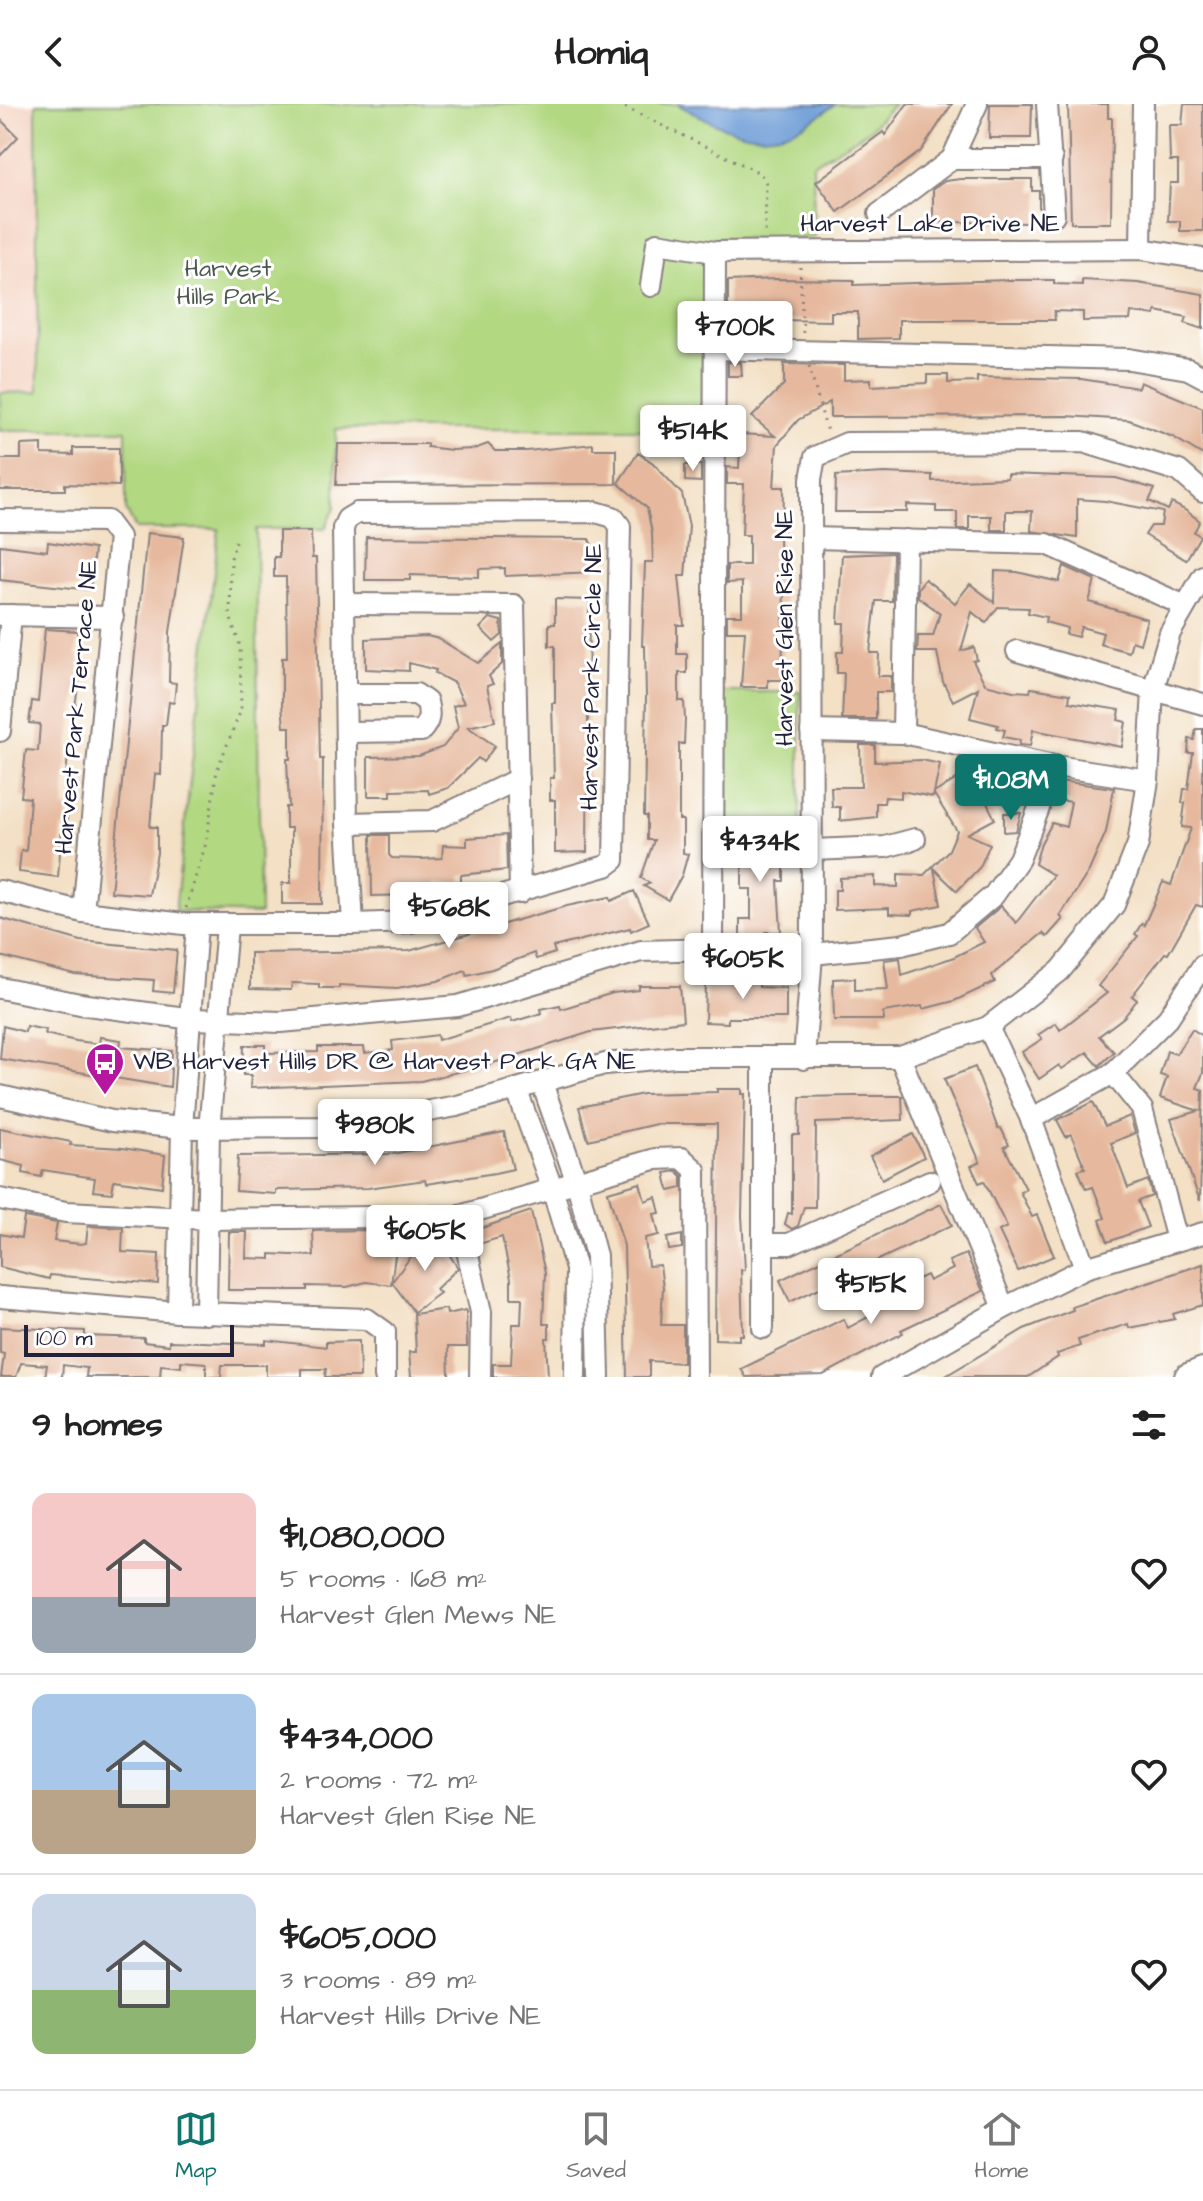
<!DOCTYPE html>
<html lang="en">
<head>
<meta charset="utf-8">
<style>
	body { margin:0; font-family:"Architects Daughter",sans-serif; background:#f2f2f2; color:#222; height:100vh; display:flex; flex-direction:column; font-size:30px; white-space:nowrap }
	* { box-sizing:border-box; margin:0 }
	p { font-size:26px; color:#767676 }
	.icon { flex:none; width:44px; height:44px; fill:none; stroke:currentColor; stroke-width:2; stroke-linecap:round; stroke-linejoin:round }
	.map { position:relative; height:1273px; overflow:hidden }
	.side { display:flex; flex-direction:column; background:#fff; flex:1 }
	.side>* { flex:none }
	.scale { position:absolute; left:24px; bottom:20px; width:210px; box-sizing:border-box; padding-left:8px; border:4px solid #22223b; border-top:0; font-size:22px; line-height:28px; white-space:nowrap; color:#22223b; -webkit-text-stroke:6px #fff; paint-order:stroke }
	.price { position:absolute; translate:-50% -68px; padding:0 18px; border-radius:8px; background:#fff; color:#222; font-size:26px; line-height:52px; filter:drop-shadow(0 2px 4px #0008) }
	.price::after { content:''; position:absolute; left:50%; top:48px; width:24px; height:18px; margin-left:-12px; background:inherit; clip-path:polygon(0 0,100% 0,50% 100%) }
	.price.on { background:#0f766e; color:#fff }
	ul { padding:0; list-style:none }
	li { display:flex; align-items:center; gap:24px; height:200px; padding:0 32px }
	li+li { border-top:2px solid #e0e0e0 }
	li span { display:grid; place-items:center; flex:none; width:224px; height:160px; border-radius:16px; color:#555 }
	li>.icon { margin-inline-start:auto }
	span .icon { width:96px; height:96px; fill:#fffc; stroke-width:1 }
	li b { font-size:34px }
	h2 { display:flex; justify-content:space-between; align-items:center; height:96px; padding:0 32px; font-size:34px }
	header { display:flex; justify-content:space-between; align-items:center; height:104px; padding:0 32px; background:#fff; font-size:36px; font-weight:800 }
	.dock { display:flex; justify-content:space-around; align-items:center; height:112px; border-top:2px solid #e0e0e0; background:#fff; font-size:22px; color:#767676 }
	.dock a { display:grid; justify-items:center; gap:4px }
	.dock .on { color:#0f766e }
	.map>svg:first-child { display:block }
</style>
</head>
<body>
<header><svg class="icon" aria-label="back" viewBox="0 0 24 24"><path d="M15 5l-7 7 7 7"/></svg>Homiq<svg class="icon" aria-label="person" viewBox="0 0 24 24"><circle cx="12" cy="8" r="4"/><path d="M4 21q1-7 8-7t8 7"/></svg></header>
<div class="map">
<svg width="1203" height="1273" viewBox="0 0 1203 1273">
	<rect width="100%" height="100%" fill="#fff"/>
	<filter id="ink" filterUnits="userSpaceOnUse"><feTurbulence type="fractalNoise" baseFrequency=".0125" numOctaves="2"/><feDisplacementMap in="SourceGraphic" scale="16" xChannelSelector="R" yChannelSelector="G"/><feConvolveMatrix kernelMatrix="1 2 1 2 8 2 1 2 1" color-interpolation-filters="sRGB"/></filter>
	<filter id="wash" filterUnits="userSpaceOnUse"><feTurbulence type="fractalNoise" baseFrequency=".006" numOctaves="4" result="noise"/><feDisplacementMap in="SourceGraphic" scale="32" xChannelSelector="R" yChannelSelector="G"/><feGaussianBlur stdDeviation="1.8" result="paint"/><feColorMatrix in="noise" values="0 0 0 0 0 0 0 0 0 0 0 0 0 0 0 0 0 1.4 0 .05"/><feComposite in="paint" operator="in"/></filter>
	<g filter="url(#wash)">
		<rect width="100%" height="100%" fill="#f3e0c5"/>
		<polygon fill="#f4d3c1" points="0,0 36,0 38,289 0,289"/>
		<g fill="#b2d882" stroke="#6a7d5e" stroke-width="2">
			<polygon points="36,0 894,0 868,27 813,60 814,134 707,135 706,325 336,325 335,404 325,425 256,425 260,810 175,807 219,425 136,425 126,406 126,326 0,326 0,289 38,288"/>
			<rect x="721" y="588" width="79" height="146"/>
		</g>
		<path fill="#6d9cd6" stroke="#485f88" stroke-width="2" d="M677,0H835C774,49 741,35 677,0Z"/>
		<g id="blocks">
			<g fill="#e6b99e">
				<polygon points="907,0 952,0 921,47 838,108 816,78 883,28 885,31"/>
				<polygon points="990,0 1032,0 1031,34 989,34"/>
				<polygon points="1068,0 1108,0 1108,14 1112,14 1111,119 1071,119"/>
				<polygon points="1184,0 1203,0 1203,127 1180,127 1180,117 1168,117 1170,79 1178,79 1178,57 1170,57 1169,21 1182,21"/>
				<polygon points="0,15 18,33 0,52"/>
				<polygon points="961,75 1032,75 1032,87 1039,87 1039,119 933,118 933,85 945,77"/>
				<polygon points="776,175 854,176 854,181 1008,176 1054,176 1054,180 1082,181 1082,176 1138,179 1203,190 1203,225 1185,219 1187,213 1156,207 1155,211 1131,208 1130,216 1083,217 1083,208 1054,207 1055,216 899,216 899,234 858,235 858,208 831,208 831,217 728,215 728,177"/>
				<polygon points="728,258 741,259 742,272 728,272"/>
				<polygon points="784,260 844,261 844,276 871,275 871,282 927,279 927,271 948,271 948,279 977,278 977,273 1081,275 1138,284 1140,278 1203,304 1203,351 1173,333 1129,316 1067,312 830,313 830,298 798,316 777,341 774,383 784,383 783,431 779,431 780,486 784,486 782,576 768,576 768,583 741,583 745,527 727,527 727,511 742,511 742,478 727,479 727,461 749,461 749,431 742,431 744,380 727,380 727,363 739,364 741,330 775,332 752,313 784,280"/>
				<polygon points="42,340 42,350 73,351 73,344 119,344 119,382 65,380 65,386 0,386 0,355 21,355 21,341"/>
				<polygon points="338,340 427,340 427,343 452,346 474,345 488,340 495,347 527,347 593,340 593,345 616,345 616,380 336,381"/>
				<polygon points="638,349 653,359 682,390 689,422 685,472 679,472 684,521 677,521 677,550 687,550 687,569 679,569 679,597 684,597 685,615 684,640 679,640 679,716 683,716 683,749 688,750 682,771 668,796 644,782 650,779 641,774 654,736 647,736 647,712 644,712 646,592 645,542 642,542 645,458 653,458 652,429 647,404 618,379"/>
				<polygon points="685,361 701,361 701,378 685,377"/>
				<polygon points="884,369 932,371 932,377 1007,374 1007,370 1116,374 1155,385 1149,397 1168,406 1172,399 1185,406 1200,417 1194,428 1200,432 1186,456 1145,431 1151,422 1161,422 1163,408 1105,397 1077,395 1077,434 1031,427 1032,407 1006,407 1006,426 991,426 991,412 969,412 969,425 957,425 957,408 936,408 936,402 907,401 907,408 835,408 836,372"/>
				<polygon points="279,427 311,427 312,454 316,454 320,655 323,655 322,800 282,800 282,779 291,779 291,724 286,724 286,703 289,703 287,655 290,655 290,623 284,623 282,600 282,554 287,554 286,473 274,473 274,453 279,453"/>
				<polygon points="147,429 184,433 170,528 169,578 176,579 174,599 169,598 166,621 162,621 161,671 155,670 150,723 157,723 157,749 149,791 111,788"/>
				<polygon points="366,433 589,435 595,448 595,468 505,472 505,464 479,465 479,473 410,471 410,476 365,476"/>
				<polygon points="48,438 94,445 90,486 0,476 0,441 47,447"/>
				<polygon points="893,449 892,497 876,497 870,549 879,549 878,572 891,572 891,588 876,588 876,615 842,615 844,569 837,569 837,548 843,548 844,519 838,519 842,451"/>
				<polygon points="1064,462 1095,476 1089,498 1147,515 1140,540 1132,537 1129,548 1100,540 1103,529 1081,523 1078,533 1066,530 1067,524 1045,518 1046,513 1028,509 1029,504 998,503 986,519 972,508 961,547 974,543 977,556 973,557 985,580 1013,587 1030,588 1031,584 1070,590 1069,598 1120,606 1118,616 1126,618 1122,643 1033,626 1030,642 1019,641 1020,636 1003,633 1005,626 997,624 998,621 970,614 978,584 953,597 943,578 937,548 917,548 918,532 933,532 940,509 918,493 918,484 925,475 955,499 970,480 994,498 995,467 1017,468 1059,478"/>
				<polygon points="555,495 589,496 587,748 555,749 555,696 550,696 550,674 554,674 552,599 555,599 555,542 549,542 549,520 555,520"/>
				<polygon points="490,514 501,517 502,531 494,538 480,524"/>
				<polygon points="45,525 78,527 76,552 79,553 79,577 68,647 64,703 68,704 66,724 62,723 58,773 19,768 21,746 26,747 30,694 21,693 26,646 38,647 40,620 29,619 32,597 38,598"/>
				<polygon points="427,532 439,535 478,559 502,540 502,560 489,572 493,580 487,582 495,617 468,623 495,642 483,658 478,654 448,684 429,690 428,686 391,687 391,692 368,692 368,653 419,652 443,643 458,624 453,602 464,599 454,579 435,569 436,566 409,559 409,567 366,565 366,535"/>
				<polygon points="1196,625 1203,625 1203,803 1196,801 1168,850 1165,849 1132,892 1137,896 1124,913 1099,932 1114,948 1099,962 1087,948 1062,965 1059,961 1039,975 1022,948 1042,935 1038,931 1056,919 1060,926 1107,889 1098,882 1138,832 1135,830 1142,819 1144,821 1163,778 1171,781 1191,724 1182,723 1185,699 1182,699 1184,685 1188,685 1193,649 1188,649 1189,635 1194,636"/>
				<polygon points="860,641 875,641 875,658 922,656 940,660 934,689 968,668 973,677 998,663 1006,665 1010,674 982,689 995,715 967,730 990,740 980,763 957,787 934,765 941,801 912,807 912,811 889,810 889,804 835,806 835,786 840,786 840,774 875,772 875,782 898,783 898,770 924,771 949,746 957,727 934,690 933,693 901,687 901,694 885,693 884,699 876,699 876,713 840,717 840,703 832,703 831,683 861,683"/>
				<polygon points="1059,677 1114,684 1106,728 1089,767 1060,812 1063,815 1047,833 1043,829 992,871 995,878 954,897 923,905 922,902 883,908 884,916 834,916 833,875 855,874 855,886 888,885 884,856 900,854 902,871 954,853 984,838 975,824 1001,802 1016,819 1053,771 1035,760 1041,739 1052,719 1066,723 1071,698 1055,695"/>
				<polygon points="1004,709 1021,709 1016,727 1004,728"/>
				<polygon points="371,731 389,731 389,751 392,754 420,755 442,754 443,741 467,742 467,734 506,731 507,766 461,771 461,779 437,778 437,787 416,786 415,791 372,792"/>
				<polygon points="726,736 781,737 784,762 784,777 778,777 781,828 766,828 766,835 740,833 740,815 751,815 751,785 742,785 742,753 726,753"/>
				<polygon points="634,787 649,819 631,827 630,824 553,843 555,849 536,855 534,849 492,865 467,871 465,866 438,877 397,884 339,881 339,884 319,884 319,880 292,879 291,886 250,885 250,849 409,847 567,802 610,793 611,797"/>
				<polygon points="0,814 81,837 177,846 173,889 153,887 154,876 75,871 0,852"/>
				<polygon points="735,875 759,875 759,883 786,884 786,914 728,914 728,919 705,918 706,876"/>
				<polygon points="639,882 680,882 683,917 591,928 490,960 421,977 250,984 251,971 243,971 244,941 265,941 265,949 318,948 318,943 364,943 365,949 393,946 392,937 437,931 438,936 511,914 512,918 542,909 541,905 560,901 561,905 613,889 639,886"/>
				<polygon points="3,922 25,928 26,922 46,926 45,930 76,937 99,940 100,933 121,936 120,943 172,947 170,983 0,955"/>
				<polygon points="1192,925 1203,932 1203,969 1197,984 1203,986 1200,1097 1171,1015 1199,1007 1160,994 1167,973 1160,971 1167,947 1176,950"/>
				<polygon points="975,963 998,1025 1001,1024 1009,1041 1004,1043 1026,1085 1020,1088 1032,1113 1037,1111 1054,1152 1018,1167 999,1127 1007,1123 984,1077 979,1079 971,1062 980,1058 944,975"/>
				<polygon points="717,985 742,985 742,990 745,990 742,1111 745,1166 741,1166 743,1231 739,1231 739,1236 715,1235 717,1020 656,1020 588,1036 579,1003 643,990 717,988"/>
				<polygon points="854,992 902,992 903,1016 816,1019 815,1103 804,1103 798,1122 792,1125 785,1120 788,1109 792,1110 792,1031 799,1031 800,993"/>
				<polygon points="1093,998 1105,1022 1130,1012 1135,1029 1111,1039 1128,1084 1148,1076 1152,1092 1138,1097 1148,1123 1108,1138 1100,1116 1105,1114 1093,1083 1086,1085 1078,1066 1085,1064 1071,1030 1066,1033 1057,1016"/>
				<polygon points="0,1024 71,1038 70,1041 123,1044 165,1051 162,1083 114,1076 112,1089 93,1087 95,1074 43,1066 41,1073 23,1069 24,1062 0,1056"/>
				<polygon points="504,1028 513,1065 495,1069 426,1080 425,1076 368,1084 276,1086 276,1090 236,1087 238,1052 393,1050"/>
				<polygon points="913,1030 924,1053 882,1075 870,1052"/>
				<polygon points="677,1067 682,1072 682,1084 669,1087 665,1069"/>
				<polygon points="640,1079 645,1097 656,1093 660,1109 654,1110 659,1131 645,1134 648,1162 660,1161 663,1183 661,1221 683,1221 683,1259 649,1257 649,1273 627,1273 624,1142 608,1088"/>
				<polygon points="941,1100 952,1121 790,1198 780,1176"/>
				<polygon points="531,1107 545,1169 543,1220 549,1220 549,1234 546,1234 548,1273 493,1273 493,1260 511,1260 513,1220 521,1220 522,1194 511,1194 511,1175 502,1133 479,1140 476,1126"/>
				<polygon points="24,1113 57,1119 54,1137 81,1140 86,1139 88,1122 123,1124 122,1148 159,1150 158,1180 50,1171 49,1175 0,1163 0,1130 21,1134"/>
				<polygon points="370,1126 370,1133 397,1137 391,1181 366,1178 347,1183 307,1182 307,1186 228,1186 229,1128 247,1128 246,1154 270,1155 270,1150 314,1152 313,1127"/>
				<polygon points="438,1129 451,1143 447,1147 458,1164 436,1185 440,1189 414,1208 392,1178 412,1151"/>
				<polygon points="682,1131 682,1144 669,1146 667,1134"/>
				<polygon points="966,1150 983,1187 901,1226 903,1229 823,1271 746,1273 741,1265 843,1215 848,1224 872,1211 868,1202 886,1193 888,1198 911,1187 907,1180 926,1171 929,1177 953,1165 949,1157"/>
				<polygon points="1203,1160 1203,1201 1173,1210 1175,1215 1129,1224 1128,1220 1078,1236 1080,1242 1057,1250 1058,1253 1028,1273 944,1273 1024,1225 1073,1206 1072,1203"/>
				<polygon points="446,1205 447,1210 466,1206 467,1243 448,1243 449,1273 411,1273 409,1248 416,1248 414,1210"/>
				<polygon points="0,1223 85,1227 85,1232 144,1234 144,1238 169,1241 169,1237 266,1240 266,1236 326,1243 326,1238 359,1237 360,1273 325,1273 326,1265 302,1265 302,1273 266,1273 266,1261 222,1261 221,1273 206,1273 206,1259 181,1257 181,1263 161,1261 160,1273 86,1273 87,1264 63,1261 62,1273 45,1273 47,1261 21,1259 16,1273 1,1273 4,1250 0,1249"/>
			</g>
		</g>
	</g>
	<g filter="url(#ink)">
		<use href="#blocks" fill-opacity="0" stroke="#8a8180" stroke-width="2"/>
		<g fill="none" stroke-linecap="round" stroke-linejoin="round">
			<defs>
				<g id="minor">
					<polyline points="1047,0 1054,111"/>
					<polyline points="952,55 977,0"/>
					<polyline points="879,110 952,55 1052,55"/>
					<polyline points="1141,145 1143,0"/>
					<polyline points="651,182 657,139 715,148 1141,145 1203,155"/>
					<polyline points="714,245 1129,255 1188,265 1203,273"/>
					<polyline points="0,416 107,417 119,433 83,808"/>
					<polyline points="811,434 1047,440 1183,501"/>
					<polyline points="344,500 514,501 520,789"/>
					<polyline points="0,511 113,513"/>
					<polyline points="1017,547 1203,600"/>
					<path d="M346,590H416L427,598C430,611 430,617 421,627L347,628"/>
					<polyline points="0,627 11,511"/>
					<polyline points="811,627 903,629 1049,661 1148,676"/>
					<polyline points="903,629 906,436"/>
					<polyline points="347,719 432,717 518,675"/>
					<polyline points="812,746 885,743 915,735"/>
					<polyline points="0,787 83,808 184,820 353,820 347,719 343,424 347,415 357,409 596,408 613,413 620,422 614,756 606,762 411,818 353,820"/>
					<polyline points="713,845 715,148"/>
					<polyline points="0,884 80,900 193,915 281,918 458,902 641,847 713,845 812,850 901,841 949,829 994,791 1019,755 1039,704 1049,661"/>
					<polyline points="988,923 1031,1015 1085,1164 1203,1129"/>
					<polyline points="900,953 1004,1204"/>
					<polyline points="804,955 812,850 811,375 815,353 847,339 1083,338 1179,367 1203,388"/>
					<polyline points="1113,969 1142,1005 1177,1136"/>
					<polyline points="542,979 577,1079 596,1152 599,1273"/>
					<polyline points="517,987 553,1087 576,1165 575,1273"/>
					<polyline points="0,992 112,1017 182,1024 340,1023 457,1002 605,960 674,953 900,953 988,923 1060,867 1114,801 1138,740 1148,676 1153,586 1170,529 1203,472"/>
					<polyline points="1031,1015 1113,969 1168,914 1203,861"/>
					<polyline points="0,1095 66,1108 208,1115 459,1112 655,1055 682,1054 695,1066 696,1273"/>
					<polyline points="459,1112 481,1208 480,1273"/>
					<polyline points="765,1140 789,1140 930,1077"/>
					<polyline points="0,1193 178,1208 367,1215 385,1228 385,1273"/>
					<polyline points="178,1208 182,1024 197,820"/>
					<polyline points="206,1210 209,1026 227,822"/>
					<polyline points="763,1224 763,954"/>
					<polyline points="882,1273 1004,1204 1085,1164"/>
				</g>
				<polyline id="major" points="1188,1273 1203,1267"/>
			</defs>
			<use href="#minor" stroke="#8a8180" stroke-width="24"/>
			<use href="#major" stroke="#8a8180" stroke-width="30"/>
			<g stroke="#8a8180" stroke-width="3" stroke-dasharray="2 6" stroke-linecap="butt">
				<polyline points="618,0 760,69 766,79 765,133"/>
				<polyline points="800,163 803,231"/>
				<polyline points="809,262 827,328"/>
				<polyline points="186,804 206,739 217,666 241,606 240,542 230,512 231,454 236,437"/>
			</g>
			<use href="#minor" stroke="#fff" stroke-width="20"/>
			<use href="#major" stroke="#fff" stroke-width="26"/>
		</g>
	</g>
	<defs>
		<symbol id="bus-pin" viewBox="-11 -11 22 30"><path d="M0 17L-7.5 6A9.5 9.5 0 1 1 7.5 6Z" fill="#b5179e" stroke="#fff"/><path d="M-5-6H5V4H4V6H2V4H-2V6H-4V4H-5ZM-3.5-4V0h7V-4ZM-3.5 1.2v1.5H-2V1.2ZM2 1.2v1.5H3.5V1.2Z" fill="#fff"/></symbol>
	</defs>
	<g fill-rule="evenodd">
		<use href="#bus-pin" x="83" y="936" width="44" height="60"/>
	</g>
	<g text-anchor="middle" dominant-baseline="central" stroke-width="6" stroke-linejoin="round" paint-order="stroke">
		<g font-size="24" fill="#22223b" stroke="#fff">
			<text x="930" y="120">Harvest Lake Drive NE</text>
			<text transform="translate(785 524) rotate(-90)">Harvest Glen Rise NE</text>
			<text transform="translate(592 573) rotate(-89)">Harvest Park Circle NE</text>
			<text transform="translate(77 603) rotate(-85)">Harvest Park Terrace NE</text>
		</g>
		<g font-size="24" fill="#4d5950" stroke="#fff">
			<text x="228" y="165">Harvest<tspan x="228" dy="28">Hills Park</tspan></text>
		</g>
		<g font-size="24" fill="#22223b" stroke="#fff" text-anchor="start">
			<text x="133" y="958">WB Harvest Hills DR @ Harvest Park GA NE</text>
		</g>
	</g>
</svg>
<div class="scale">100 m</div>
<b class="price" style="left:735px;top:265px">$700K</b>
<b class="price" style="left:693px;top:369px">$514K</b>
<b class="price on" style="left:1011px;top:718px">$1.08M</b>
<b class="price" style="left:760px;top:780px">$434K</b>
<b class="price" style="left:449px;top:846px">$568K</b>
<b class="price" style="left:743px;top:897px">$605K</b>
<b class="price" style="left:375px;top:1063px">$980K</b>
<b class="price" style="left:425px;top:1169px">$605K</b>
<b class="price" style="left:871px;top:1222px">$515K</b>
</div>
<section class="side">
<h2>9 homes<svg class="icon" aria-label="filters" viewBox="0 0 24 24"><path d="M4 7h16M4 17h16"/><circle cx="9" cy="7" r="2"/><circle cx="15" cy="17" r="2"/></svg></h2>
<ul>
<li><span style="background:linear-gradient(#f6c9c9 65%,#9aa5b1 0)"><svg class="icon" aria-label="home" viewBox="0 0 24 24"><path d="M3 11l9-7 9 7M6 9v11h12V9"/></svg></span><div><b>$1,080,000</b><p>5 rooms · 168 m²</p><p>Harvest Glen Mews NE</p></div><svg class="icon" aria-label="heart" viewBox="0 0 24 24"><path d="M12 20l-8-8c-3-5 5-10 8-4 3-6 11-1 8 4z"/></svg></li>
<li><span style="background:linear-gradient(#a9c7e8 60%,#b9a48a 0)"><svg class="icon" aria-label="home" viewBox="0 0 24 24"><path d="M3 11l9-7 9 7M6 9v11h12V9"/></svg></span><div><b>$434,000</b><p>2 rooms · 72 m²</p><p>Harvest Glen Rise NE</p></div><svg class="icon" aria-label="heart" viewBox="0 0 24 24"><path d="M12 20l-8-8c-3-5 5-10 8-4 3-6 11-1 8 4z"/></svg></li>
<li><span style="background:linear-gradient(#c9d6e8 60%,#8fb573 0)"><svg class="icon" aria-label="home" viewBox="0 0 24 24"><path d="M3 11l9-7 9 7M6 9v11h12V9"/></svg></span><div><b>$605,000</b><p>3 rooms · 89 m²</p><p>Harvest Hills Drive NE</p></div><svg class="icon" aria-label="heart" viewBox="0 0 24 24"><path d="M12 20l-8-8c-3-5 5-10 8-4 3-6 11-1 8 4z"/></svg></li>
</ul>
</section>
<nav class="dock">
<a class="on"><svg class="icon" aria-label="map" viewBox="0 0 24 24"><path d="M3 6l6-2 6 2 6-2v14l-6 2-6-2-6 2zM9 4v14M15 6v14"/></svg>Map</a>
<a><svg class="icon" aria-label="saved" viewBox="0 0 24 24"><path d="M7 4h10v16l-5-4-5 4z"/></svg>Saved</a>
<a><svg class="icon" aria-label="home" viewBox="0 0 24 24"><path d="M3 11l9-7 9 7M6 9v11h12V9"/></svg>Home</a>
</nav>
</body>
</html>
